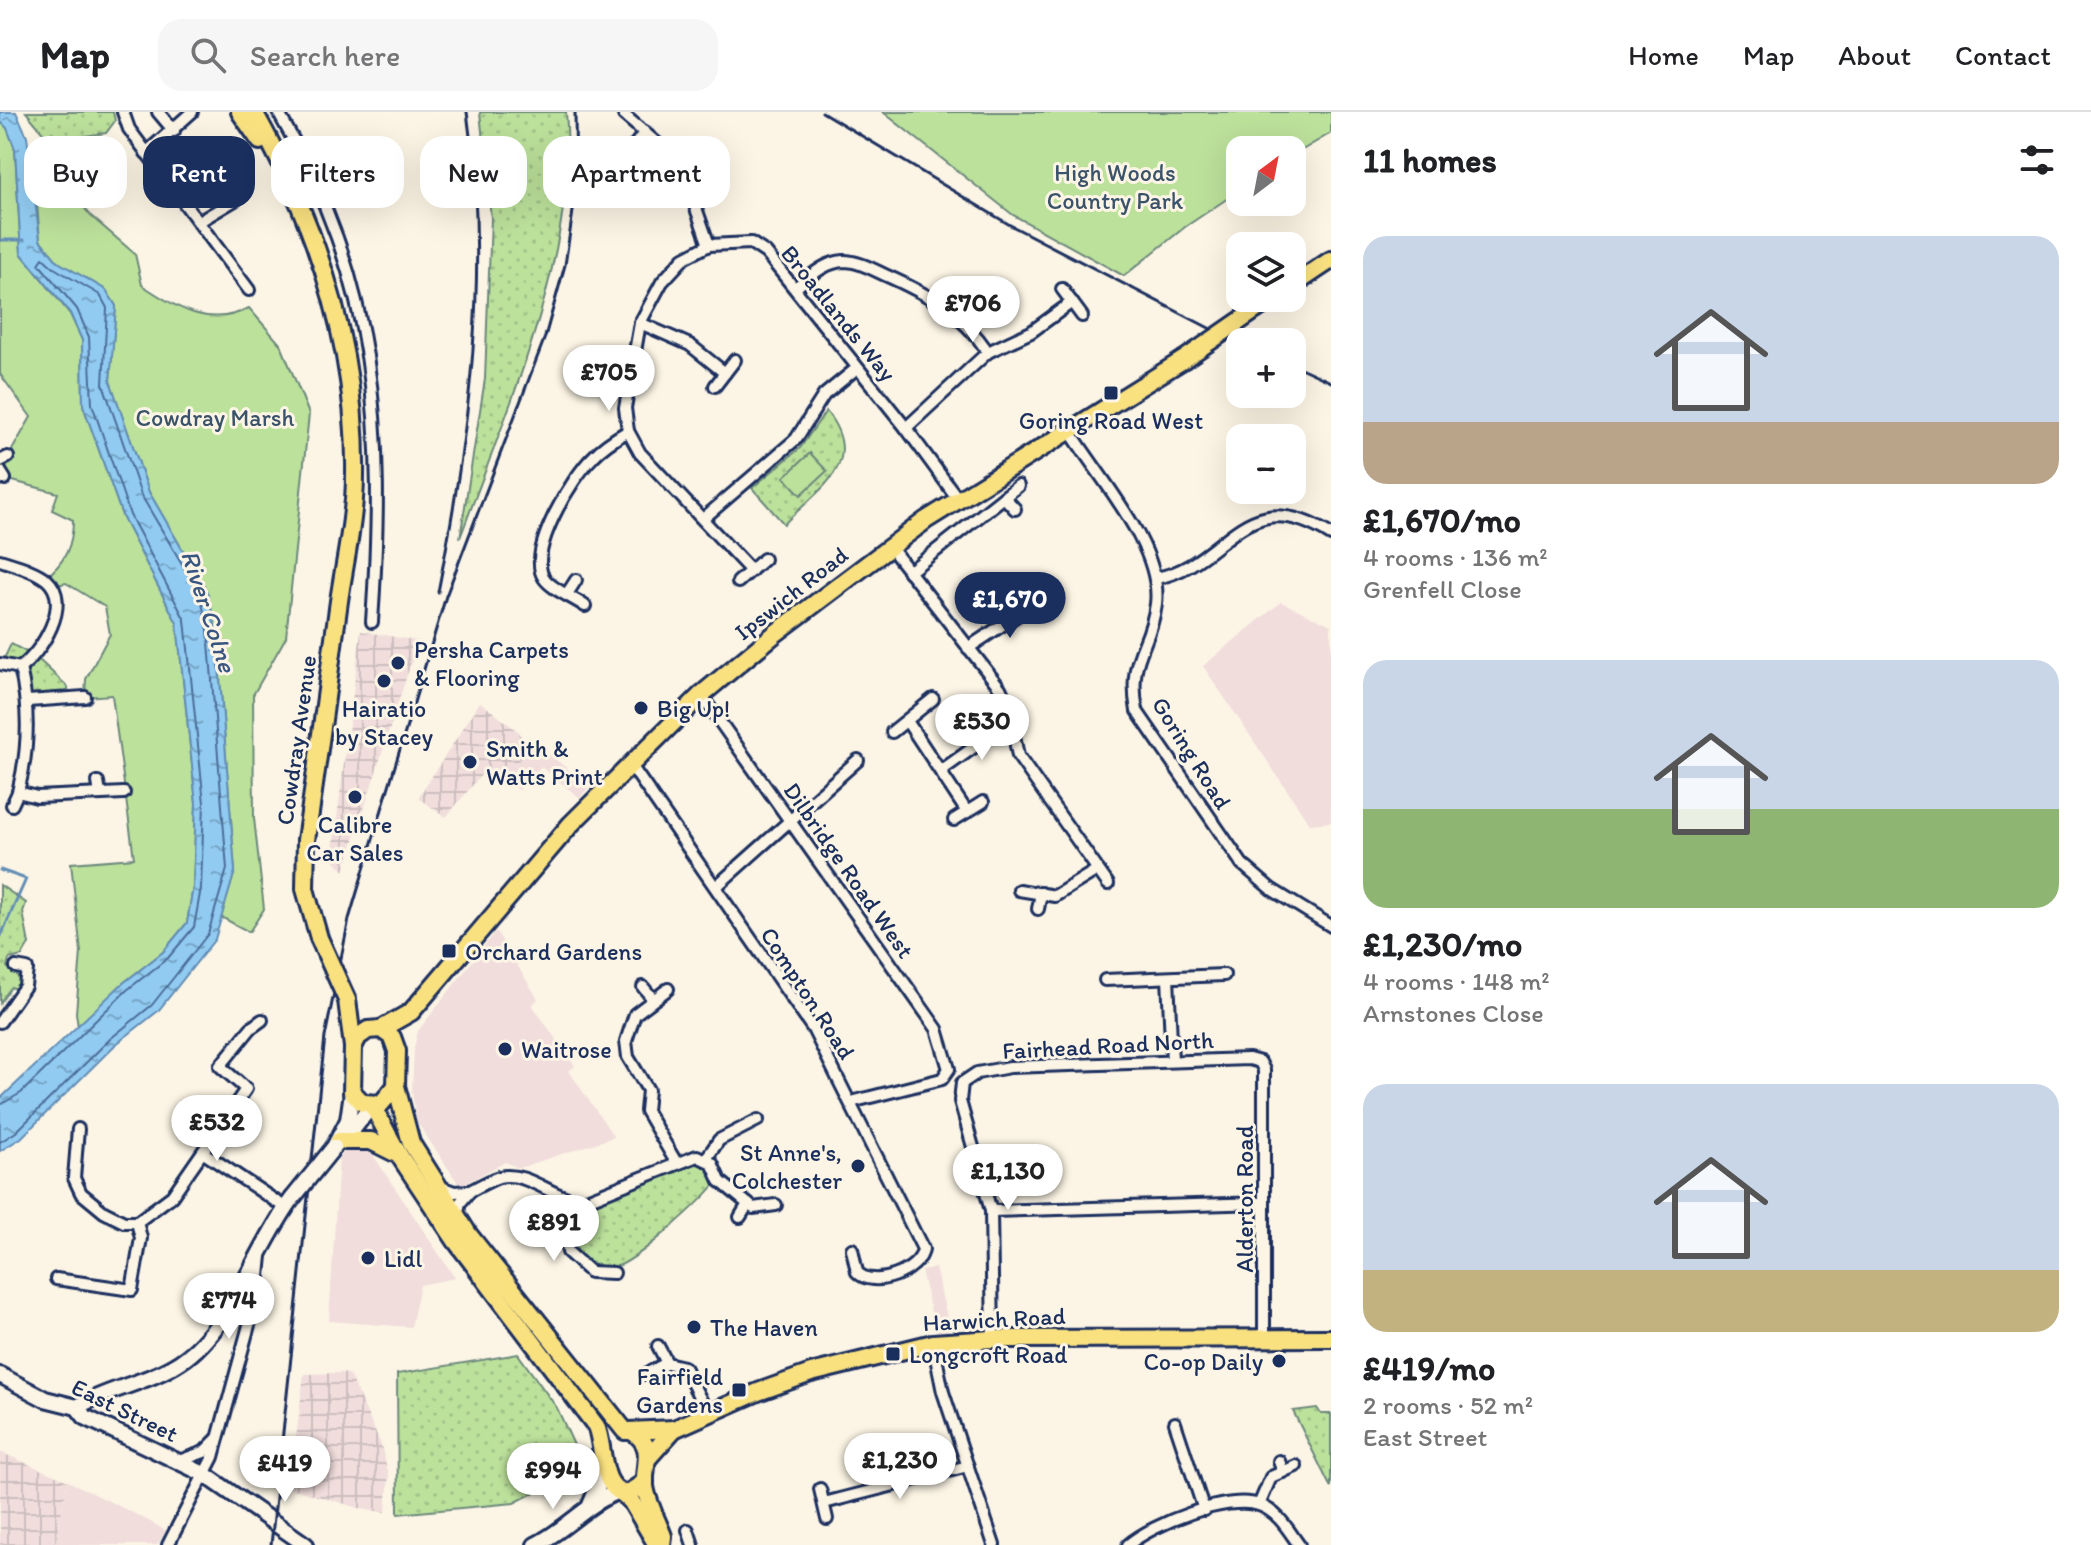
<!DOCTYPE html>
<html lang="en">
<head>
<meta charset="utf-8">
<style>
	body { margin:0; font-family:Itim,sans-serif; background:#f6f6f6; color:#202124; height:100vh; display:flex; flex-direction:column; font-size:30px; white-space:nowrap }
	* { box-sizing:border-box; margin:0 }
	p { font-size:26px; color:#757577 }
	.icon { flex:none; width:44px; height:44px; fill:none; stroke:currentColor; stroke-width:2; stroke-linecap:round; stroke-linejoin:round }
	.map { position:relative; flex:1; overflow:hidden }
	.panel { display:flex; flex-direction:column; background:#fff; width:760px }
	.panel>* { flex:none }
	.top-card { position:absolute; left:24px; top:24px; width:760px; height:72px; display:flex; gap:16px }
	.needle { width:52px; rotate:32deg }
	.buttons { position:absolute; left:1226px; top:24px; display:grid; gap:16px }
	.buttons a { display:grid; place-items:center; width:80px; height:80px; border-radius:16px; background:#fff; box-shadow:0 8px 32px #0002; font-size:40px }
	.price { position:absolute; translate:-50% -68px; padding:0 18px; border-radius:28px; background:#fff; color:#222; font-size:26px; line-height:52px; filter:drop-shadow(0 2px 4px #0008) }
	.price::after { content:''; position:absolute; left:50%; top:48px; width:24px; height:18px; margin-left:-12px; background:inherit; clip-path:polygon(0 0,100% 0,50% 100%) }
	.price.on { background:#1b2f5e; color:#fff }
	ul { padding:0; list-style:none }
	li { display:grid; align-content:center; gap:16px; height:424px; padding:0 32px }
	li span { display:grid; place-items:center; height:248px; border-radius:24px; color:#555 }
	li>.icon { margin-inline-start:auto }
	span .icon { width:144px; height:144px; fill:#fffc; stroke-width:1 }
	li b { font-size:34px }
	h2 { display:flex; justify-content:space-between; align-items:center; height:96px; padding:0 32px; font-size:34px }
	.pill { padding:0 28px; border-radius:24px; background:#fff; box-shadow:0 8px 32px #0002; font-size:28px; line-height:72px }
	.pill.on { background:#1b2f5e; color:#fff }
	header { display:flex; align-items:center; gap:48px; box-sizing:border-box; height:112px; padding:0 40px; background:#fff; border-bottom:2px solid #e0e0e0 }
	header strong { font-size:38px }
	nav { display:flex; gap:44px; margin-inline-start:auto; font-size:28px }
	.search { width:560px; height:72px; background:#f6f6f6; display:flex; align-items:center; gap:20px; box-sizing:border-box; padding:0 28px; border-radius:24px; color:#757577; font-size:30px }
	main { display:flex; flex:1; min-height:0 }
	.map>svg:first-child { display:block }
</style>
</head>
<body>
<header>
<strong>Map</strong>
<div class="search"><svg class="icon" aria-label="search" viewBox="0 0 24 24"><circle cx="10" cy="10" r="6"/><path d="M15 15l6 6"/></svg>Search here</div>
<nav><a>Home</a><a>Map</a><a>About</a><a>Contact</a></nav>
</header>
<main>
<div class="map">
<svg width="1331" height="1433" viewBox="0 0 1331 1433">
	<defs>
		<pattern id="industrial-grid" width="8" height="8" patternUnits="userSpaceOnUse" patternTransform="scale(2)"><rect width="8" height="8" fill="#f0dddc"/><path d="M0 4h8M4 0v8" fill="none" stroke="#cdbebf"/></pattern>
		<pattern id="grass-dots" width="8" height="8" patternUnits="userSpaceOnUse" patternTransform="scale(2)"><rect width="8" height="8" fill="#bce19b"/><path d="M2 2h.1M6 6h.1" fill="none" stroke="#a1c188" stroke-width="1.8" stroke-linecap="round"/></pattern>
		<pattern id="water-ripples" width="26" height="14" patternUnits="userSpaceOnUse" patternTransform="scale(2)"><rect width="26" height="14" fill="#92cbf1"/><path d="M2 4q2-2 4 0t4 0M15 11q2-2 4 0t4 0" fill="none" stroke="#76a5c6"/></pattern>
	</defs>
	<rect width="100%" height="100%" fill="#fcf5e5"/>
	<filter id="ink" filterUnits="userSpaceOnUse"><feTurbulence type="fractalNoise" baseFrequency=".0125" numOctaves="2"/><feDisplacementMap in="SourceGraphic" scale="16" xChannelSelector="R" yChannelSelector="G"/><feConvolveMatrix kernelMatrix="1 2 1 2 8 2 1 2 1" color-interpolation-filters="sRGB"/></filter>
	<g filter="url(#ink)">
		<g fill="#f0dddc">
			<polygon points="1281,490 1331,513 1331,710 1310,712 1203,554"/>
			<polygon points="529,634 550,643 589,674 580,686 541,655 519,678 504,669"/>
			<polygon points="496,819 538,887 532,893 575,954 569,959 614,1025 519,1056 505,1050 460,1074 417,1010 412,980 414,936 418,919"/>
			<polygon points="351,1034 361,1034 371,1040 455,1166 420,1173 411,1215 329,1209 339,1045"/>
			<polygon points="935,1156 948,1209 949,1219 936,1220 921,1159"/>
			<polygon points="68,1369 147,1408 166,1419 157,1433 55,1433"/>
		</g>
		<g fill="url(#industrial-grid)">
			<polygon points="361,519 418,529 344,759 332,745"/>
			<polygon points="480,590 519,620 523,629 516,640 522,644 504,669 487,656 446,705 418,686"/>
			<polygon points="340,1261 349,1262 380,1330 389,1363 386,1400 366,1398 290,1376 304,1262"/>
			<polygon points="0,1340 68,1369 55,1433 0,1433"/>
		</g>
		<g fill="url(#grass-dots)" stroke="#6c887c" stroke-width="2">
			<polygon points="26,0 113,0 115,9 106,21 50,29"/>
			<path d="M480,0H566C579,139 507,298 460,426L485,267L491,106Z"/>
			<path d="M826,299C867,351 821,375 784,412L752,376L800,336Z"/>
			<polygon points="11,532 36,545 68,575 69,586 28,589 20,556 1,553"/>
			<path d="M0,773L26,791L23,800L29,832L22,844L9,847L7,855C17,860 22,867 18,878L11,875L0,891Z"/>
			<path d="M694,1048L708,1053L716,1071C703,1088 633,1153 614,1155C601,1157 589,1150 579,1143L571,1122L573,1099L659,1066Z"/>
			<polygon points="518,1242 557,1296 584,1355 514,1391 398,1402 397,1262"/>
			<polygon points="1317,1296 1321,1302 1331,1302 1331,1376 1293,1299"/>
		</g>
		<g fill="#bce19b" stroke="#6c887c" stroke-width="2">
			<polygon points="883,0 1331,0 1331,21 1292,44 1292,38 1240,38 1240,78 1185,115 1124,164 1013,103"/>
			<path d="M0,9L7,16L15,37L21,141L70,202L82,228L83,293L123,406L177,511L196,691L193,775L187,811L163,840L122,872L78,915L76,901L81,840L71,751L134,746L112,583L85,585L86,567L110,522L105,495L66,471L52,474L45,466C65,451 73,433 73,408L52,398L58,381L5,367L8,345L31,305L0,262Z"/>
			<path d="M55,60L91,104L135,142L142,173C176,196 210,217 249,196L281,233L309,302L286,525L253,583L254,706L264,797L249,820L221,805L235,759L216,516L207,480L149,380L110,269L116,194L106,178L58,150L40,128L35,68Z"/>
			<polygon points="810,341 827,359 801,383 784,365"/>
		</g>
		<polygon fill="url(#water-ripples)" stroke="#628db6" stroke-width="2" points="0,0 16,0 27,24 40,128 58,150 106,178 116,194 110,269 149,380 207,480 216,516 235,759 215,827 158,899 115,933 21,1026 0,1039 0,987 122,872 163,840 187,811 193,775 196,691 177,511 123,406 83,293 82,228 70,201 21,141 15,37 7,16 0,9"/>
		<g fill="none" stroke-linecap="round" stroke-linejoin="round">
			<polyline stroke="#4b6d99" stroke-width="2" points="0,993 21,981 127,878 168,846 194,815 201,776 204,691 185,508 130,403 92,292 89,225 77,197 39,152 43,146 54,156 100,183 107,196 103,272 141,383 200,482 208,518 227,757 208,822 152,893 110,927 16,1020 0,1030"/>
			<g stroke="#628db6" stroke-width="3">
				<polyline points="0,128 24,128"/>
				<polyline points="0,758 26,767 0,826"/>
			</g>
			<defs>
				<g id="street">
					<polyline points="123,0 129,17 249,178"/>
					<polyline points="158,0 174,19"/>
					<path d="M278,0C378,172 385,315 372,510"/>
					<polyline points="624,3 680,51 709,133"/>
					<polyline points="634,34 645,20"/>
					<polyline points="146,41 192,0"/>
					<polyline points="182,47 199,68"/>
					<polyline points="172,75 191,58"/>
					<polyline points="298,83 319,75"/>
					<polyline points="200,109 235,88"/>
					<path d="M795,176C810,165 824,150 844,149C858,149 872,157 885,163C928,182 962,201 988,240"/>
					<polyline points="1062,177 1082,204"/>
					<polyline points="640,211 690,233 725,261"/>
					<polyline points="715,274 735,248"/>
					<polyline points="906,316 988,240 1031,220 1072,190"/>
					<path d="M1070,319C1099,366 1163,436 1156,492C1150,538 1127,543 1137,599L1242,752L1271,777L1331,814"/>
					<polyline points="0,349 8,345"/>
					<polyline points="0,359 5,367"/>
					<polyline points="1004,385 1015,397"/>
					<polyline points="704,406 796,327 824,283 857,256"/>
					<polyline points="891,436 1000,576 1008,593 1018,644 1108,772"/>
					<path d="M0,448C15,453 35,458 47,468C73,491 41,541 20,556"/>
					<polyline points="751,459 640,341 628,319 625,296 640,211 662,170 684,146 709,133 751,131 766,141 906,316 958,387"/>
					<polyline points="909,460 1018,374"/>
					<path d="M1156,466C1228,453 1242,367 1331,423"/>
					<polyline points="738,470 764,447"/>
					<polyline points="567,482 576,468"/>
					<path d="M585,494C574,486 551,477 544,466C526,440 573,364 593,345C602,335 616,326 628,319"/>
					<polyline points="968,536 1034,492"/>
					<path d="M0,552L20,556C30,598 29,638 18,680L37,685L124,681"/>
					<polyline points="701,583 937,917 949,957 942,967 851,990"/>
					<polyline points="28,589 85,585"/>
					<polyline points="907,609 967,700"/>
					<polyline points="892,620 933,587"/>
					<path d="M630,652L813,917L923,1137C921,1159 873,1178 857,1160L852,1137"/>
					<polyline points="942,658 991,623 1011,618"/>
					<polyline points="98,670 100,682"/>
					<polyline points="12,693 18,680"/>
					<polyline points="954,708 983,690"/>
					<polyline points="719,772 858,648"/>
					<polyline points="1019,778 1055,784 1097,758"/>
					<polyline points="1038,797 1041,781"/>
					<polyline points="1168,866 1172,949"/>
					<polyline points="1105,868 1224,863"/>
					<polyline points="643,875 653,887"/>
					<polyline points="668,877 635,902 626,929 628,945 648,978 646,999 677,1052"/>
					<polyline points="0,910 25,874 27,857 16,855"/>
					<polyline points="78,1017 74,1066 81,1081 104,1100 124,1110 137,1110 172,1084 246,977 220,954 251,916 262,908"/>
					<polyline points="204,1041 286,1096"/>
					<polyline points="706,1047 719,1028 758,1008"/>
					<polyline points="441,1075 454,1080 470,1079 460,1091 457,1104"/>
					<path d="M470,1079C480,1074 490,1068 499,1065C528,1058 555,1089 584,1089L697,1044L712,1051L720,1069L753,1096L776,1093"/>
					<polyline points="570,1089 565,1119 568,1140 590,1160 614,1161"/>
					<polyline points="991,1099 1263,1091"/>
					<polyline points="740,1105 748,1092"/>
					<polyline points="56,1167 132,1178 141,1126 137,1110"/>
					<polyline points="993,1227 991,1099 960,989 962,971 977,961 1010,955 1249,947 1260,950 1264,958 1264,1226"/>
					<polyline points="933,1231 943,1280 994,1433"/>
					<polyline points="658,1234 667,1251"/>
					<polyline points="646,1262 667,1251 684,1255 708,1302"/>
					<polyline points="1175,1311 1204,1398"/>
					<polyline points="179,1349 204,1340 217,1327"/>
					<polyline points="1279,1349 1283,1360"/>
					<polyline points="820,1377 827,1407"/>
					<polyline points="824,1391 968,1354"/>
					<polyline points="1259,1393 1271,1365 1296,1354"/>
					<polyline points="688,1418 693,1433"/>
					<polyline points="168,1433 213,1345 257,1184 261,1144"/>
					<path d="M1128,1433C1152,1412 1228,1382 1259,1393C1279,1400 1288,1418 1299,1433"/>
				</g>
				<g id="secondary">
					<polyline points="342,1025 355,1015 372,993"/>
					<polyline points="334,1035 348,1008 352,980"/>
					<polyline points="0,1263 45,1287 77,1295 85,1305 204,1362 306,1433"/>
					<path d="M77,1295C109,1276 148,1271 180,1250C231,1217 256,1136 292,1087"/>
					<polyline points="590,1393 605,1358"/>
					<path d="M535,1433C565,1419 586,1392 617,1380"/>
				</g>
				<g id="primary">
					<polyline points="240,0 260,29"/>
					<path d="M254,0C316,111 357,235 355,363C355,405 345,448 339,489C328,569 318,649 306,728L305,777L319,826"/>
					<polyline points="1292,174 1331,148"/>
					<polyline points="1257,197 1274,186"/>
					<polyline points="347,888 353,935 352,980 363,991 381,992 396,974"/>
					<polyline points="381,917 411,900 571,712 701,583 776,521 926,408 1183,248"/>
					<polyline points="353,935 358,925 368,918 381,917 392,925 397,939 396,974 411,1031 469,1123 625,1319"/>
					<path d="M372,993L399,1043L456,1129L596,1314C605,1335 599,1377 627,1382L645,1370"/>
					<polyline points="339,1029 371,1029 399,1043"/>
					<polyline points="628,1319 674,1317"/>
					<path d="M633,1320C656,1335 643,1353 645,1374C647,1390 657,1408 663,1424L662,1433"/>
					<polyline points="649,1345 674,1317 758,1280 811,1261 933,1231 993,1227 1331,1226"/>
					<polyline points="622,1381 631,1389 657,1433"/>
				</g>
			</defs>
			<use href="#street" stroke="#1b2f5e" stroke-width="16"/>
			<use href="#secondary" stroke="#1b2f5e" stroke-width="20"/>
			<use href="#primary" stroke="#1b2f5e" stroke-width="22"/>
			<use href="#street" stroke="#fcf5e5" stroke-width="10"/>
			<use href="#secondary" stroke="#fcf5e5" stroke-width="14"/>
			<use href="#primary" stroke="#fae180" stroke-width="16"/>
			<g stroke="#1b2f5e" stroke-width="3">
				<polyline points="822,0 1010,113 1240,232"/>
				<polyline points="1292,252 1331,270"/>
				<path d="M438,480C469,322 490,160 467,0"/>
				<polyline points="271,1433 325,925 349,807 446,484 545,225 565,153 576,79 575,0"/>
			</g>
			<defs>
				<polyline id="secondary-bridge" points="292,1087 334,1035"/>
				<g id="primary-bridge">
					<polyline points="1183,248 1257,197"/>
					<polyline points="319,826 347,888"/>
				</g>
			</defs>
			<use href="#secondary-bridge" stroke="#1b2f5e" stroke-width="20" stroke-linecap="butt"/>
			<use href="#primary-bridge" stroke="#1b2f5e" stroke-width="22" stroke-linecap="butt"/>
			<use href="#secondary-bridge" stroke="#fcf5e5" stroke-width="14"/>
			<use href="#primary-bridge" stroke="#fae180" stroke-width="16"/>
		</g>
	</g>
	<g fill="#1b2f5e" stroke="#fcf5e5" stroke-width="3">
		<rect x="1103" y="273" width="16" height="16" rx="4"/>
		<circle cx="398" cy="551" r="8"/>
		<circle cx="384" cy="569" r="8"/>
		<circle cx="641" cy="596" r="8"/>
		<circle cx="470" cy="650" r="8"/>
		<circle cx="355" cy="685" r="8"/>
		<rect x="441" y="831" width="16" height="16" rx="4"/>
		<circle cx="505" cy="937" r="8"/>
		<circle cx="858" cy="1054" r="8"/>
		<circle cx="368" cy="1146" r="8"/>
		<circle cx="694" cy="1215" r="8"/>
		<rect x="885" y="1234" width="16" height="16" rx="4"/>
		<circle cx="1279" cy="1249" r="8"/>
		<rect x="731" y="1270" width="16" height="16" rx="4"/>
	</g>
	<g text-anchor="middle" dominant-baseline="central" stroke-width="6" stroke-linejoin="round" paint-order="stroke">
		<g font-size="24" fill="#3b536a" stroke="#fcf5e5">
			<text x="1115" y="60">High Woods<tspan x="1115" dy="28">Country Park</tspan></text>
			<text x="215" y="305">Cowdray Marsh</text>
		</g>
		<g font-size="24" fill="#1b2f5e" stroke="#fcf5e5">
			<text transform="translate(839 201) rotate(51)">Broadlands Way</text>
			<text transform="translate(791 481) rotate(-38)">Ipswich Road</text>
			<text transform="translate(296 628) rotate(-82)">Cowdray Avenue</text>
			<text transform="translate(1192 641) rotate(58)">Goring Road</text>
			<text transform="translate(849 758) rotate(55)">Dilbridge Road West</text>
			<text transform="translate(808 881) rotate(57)">Compton Road</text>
			<text transform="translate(1108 933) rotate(-3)">Fairhead Road North</text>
			<text transform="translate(1244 1087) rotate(-90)">Alderton Road</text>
			<text transform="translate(994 1207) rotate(-3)">Harwich Road</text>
			<text transform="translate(125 1298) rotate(26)">East Street</text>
		</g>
		<g font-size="24" fill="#1b2f5e" stroke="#fcf5e5" text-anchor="start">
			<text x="1111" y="308" text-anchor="middle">Goring Road West</text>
			<text x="414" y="537">Persha Carpets<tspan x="414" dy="28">&amp; Flooring</tspan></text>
			<text x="384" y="596" text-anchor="middle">Hairatio<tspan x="384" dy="28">by Stacey</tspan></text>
			<text x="657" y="596">Big Up!</text>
			<text x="486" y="636">Smith &amp;<tspan x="486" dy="28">Watts Print</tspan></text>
			<text x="355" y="712" text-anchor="middle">Calibre<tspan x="355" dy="28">Car Sales</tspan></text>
			<text x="465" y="839">Orchard Gardens</text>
			<text x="521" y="937">Waitrose</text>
			<text x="842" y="1040" text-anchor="end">St Anne's,<tspan x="842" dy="28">Colchester</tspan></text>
			<text x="384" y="1146">Lidl</text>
			<text x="710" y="1215">The Haven</text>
			<text x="909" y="1242">Longcroft Road</text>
			<text x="1263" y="1249" text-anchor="end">Co-op Daily</text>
			<text x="723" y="1264" text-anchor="end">Fairfield<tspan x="723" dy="28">Gardens</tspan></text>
		</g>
		<g font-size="26" font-style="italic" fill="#395683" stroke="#fcf5e5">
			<text transform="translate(209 499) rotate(72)">River Colne</text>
		</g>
	</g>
</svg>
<div class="buttons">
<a><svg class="needle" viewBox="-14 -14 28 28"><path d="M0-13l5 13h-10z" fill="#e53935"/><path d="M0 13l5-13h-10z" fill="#757577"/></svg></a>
<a><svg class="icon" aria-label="layers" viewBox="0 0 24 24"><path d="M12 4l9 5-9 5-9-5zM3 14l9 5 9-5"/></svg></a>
<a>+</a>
<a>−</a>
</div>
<b class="price" style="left:973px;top:232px">£706</b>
<b class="price" style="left:609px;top:301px">£705</b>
<b class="price on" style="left:1010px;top:528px">£1,670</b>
<b class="price" style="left:982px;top:650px">£530</b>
<b class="price" style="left:217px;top:1051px">£532</b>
<b class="price" style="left:1008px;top:1100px">£1,130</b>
<b class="price" style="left:554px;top:1151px">£891</b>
<b class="price" style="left:229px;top:1229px">£774</b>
<b class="price" style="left:900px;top:1389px">£1,230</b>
<b class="price" style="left:285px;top:1392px">£419</b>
<b class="price" style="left:553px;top:1399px">£994</b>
<div class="top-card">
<a class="pill">Buy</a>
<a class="pill on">Rent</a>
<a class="pill">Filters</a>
<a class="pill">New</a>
<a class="pill">Apartment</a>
</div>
</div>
<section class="panel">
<h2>11 homes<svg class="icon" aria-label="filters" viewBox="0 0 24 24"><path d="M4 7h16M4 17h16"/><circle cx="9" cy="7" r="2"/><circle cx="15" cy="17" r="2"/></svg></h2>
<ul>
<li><span style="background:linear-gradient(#c9d6e8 75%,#b9a48a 0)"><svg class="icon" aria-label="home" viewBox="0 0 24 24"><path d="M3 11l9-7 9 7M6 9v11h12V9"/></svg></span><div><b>£1,670/mo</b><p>4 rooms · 136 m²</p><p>Grenfell Close</p></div></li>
<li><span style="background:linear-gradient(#c9d6e8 60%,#8fb573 0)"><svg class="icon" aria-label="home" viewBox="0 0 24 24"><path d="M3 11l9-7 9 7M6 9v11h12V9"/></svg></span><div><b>£1,230/mo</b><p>4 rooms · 148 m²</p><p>Arnstones Close</p></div></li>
<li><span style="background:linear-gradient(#c9d6e8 75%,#c2b280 0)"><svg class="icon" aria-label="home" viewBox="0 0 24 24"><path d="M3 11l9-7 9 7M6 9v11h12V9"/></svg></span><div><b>£419/mo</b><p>2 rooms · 52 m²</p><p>East Street</p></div></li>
</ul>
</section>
</main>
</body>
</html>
